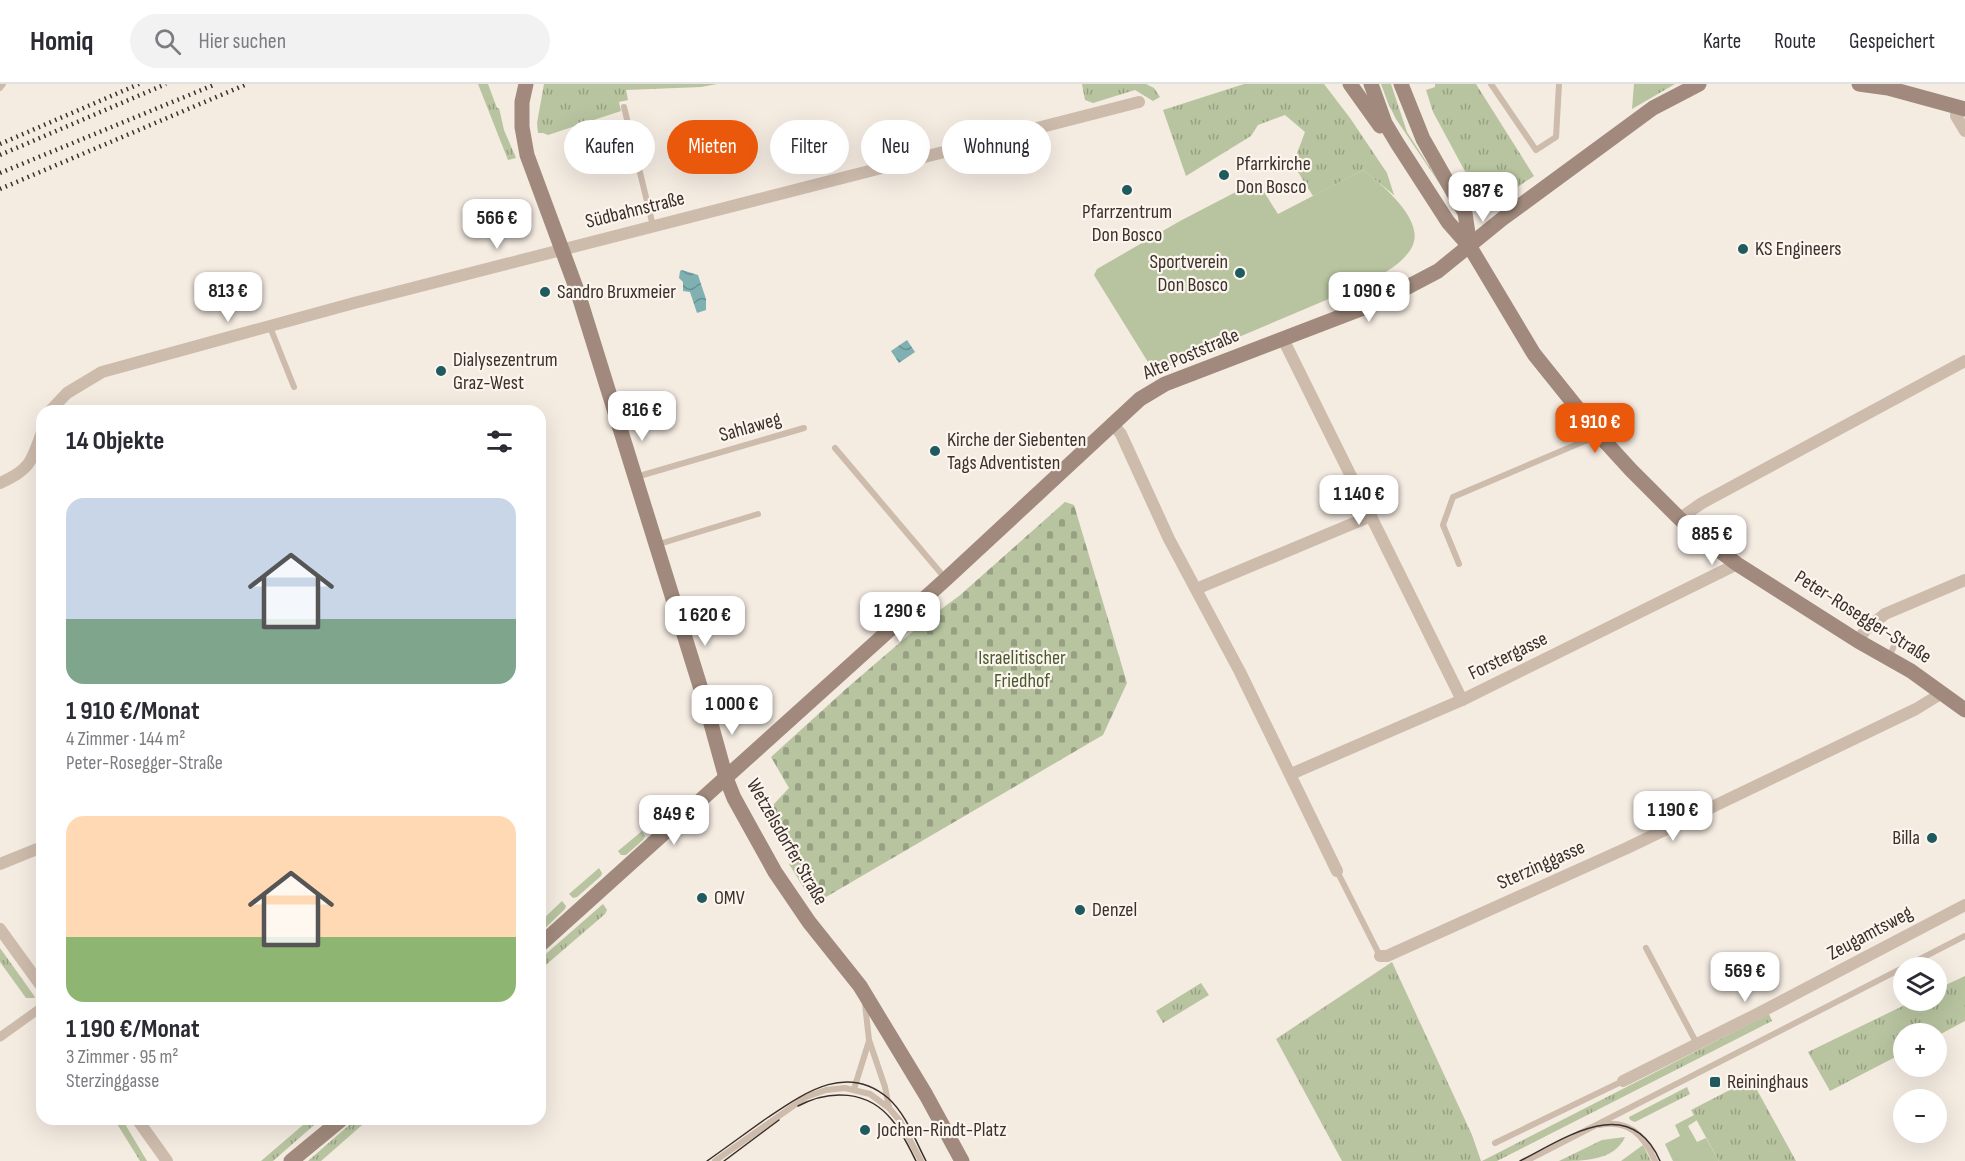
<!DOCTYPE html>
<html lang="de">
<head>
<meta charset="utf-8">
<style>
	body { margin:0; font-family:"Sofia Sans Condensed",sans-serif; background:#f2f2f3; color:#2b2b33; height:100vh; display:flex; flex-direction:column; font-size:22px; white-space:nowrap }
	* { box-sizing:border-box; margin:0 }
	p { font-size:20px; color:#7c7c81 }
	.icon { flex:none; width:33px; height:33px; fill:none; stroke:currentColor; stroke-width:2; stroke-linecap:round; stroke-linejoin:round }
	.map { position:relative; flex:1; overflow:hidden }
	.panel { position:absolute; left:36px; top:321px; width:510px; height:720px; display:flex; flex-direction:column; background:#fff; border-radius:18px; box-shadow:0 6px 24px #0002 }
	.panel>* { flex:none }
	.guide { position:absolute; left:564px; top:36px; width:570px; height:54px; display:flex; gap:12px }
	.buttons { position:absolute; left:1893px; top:873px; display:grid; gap:12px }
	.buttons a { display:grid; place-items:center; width:54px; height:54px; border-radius:50%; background:#fff; box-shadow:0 6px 24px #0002; font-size:30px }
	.price { position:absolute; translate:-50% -51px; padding:0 14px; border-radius:12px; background:#fff; color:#222; font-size:20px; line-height:39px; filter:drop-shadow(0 2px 3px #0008) }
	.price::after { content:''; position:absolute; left:50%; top:36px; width:18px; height:14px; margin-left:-9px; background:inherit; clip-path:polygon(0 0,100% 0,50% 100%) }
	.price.selected { background:#ea580c; color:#fff }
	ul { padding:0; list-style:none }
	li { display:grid; align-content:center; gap:12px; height:318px; padding:0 30px }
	li span { display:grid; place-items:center; height:186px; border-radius:18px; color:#555 }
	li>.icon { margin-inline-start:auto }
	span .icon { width:108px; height:108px; fill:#fffc; stroke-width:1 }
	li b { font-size:26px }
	h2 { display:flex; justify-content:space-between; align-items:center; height:72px; padding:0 30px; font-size:26px }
	.pill { padding:0 21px; border-radius:27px; background:#fff; box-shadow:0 6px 24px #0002; font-size:21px; line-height:54px }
	.pill.selected { background:#ea580c; color:#fff }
	header { display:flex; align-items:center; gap:36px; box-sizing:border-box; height:84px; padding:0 30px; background:#fff; border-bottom:2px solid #e1e1e2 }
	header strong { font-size:28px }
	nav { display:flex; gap:33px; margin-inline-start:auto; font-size:21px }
	.search { width:420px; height:54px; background:#f2f2f3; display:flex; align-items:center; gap:15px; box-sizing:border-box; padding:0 21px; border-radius:33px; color:#7c7c81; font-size:22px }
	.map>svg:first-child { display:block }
</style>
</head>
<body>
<header>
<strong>Homiq</strong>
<div class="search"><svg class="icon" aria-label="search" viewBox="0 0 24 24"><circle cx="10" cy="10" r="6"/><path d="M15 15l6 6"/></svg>Hier suchen</div>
<nav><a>Karte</a><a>Route</a><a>Gespeichert</a></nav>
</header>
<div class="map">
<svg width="1965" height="1077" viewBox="0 0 1965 1077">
	<defs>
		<pattern id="grass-tufts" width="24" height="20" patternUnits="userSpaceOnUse" patternTransform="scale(1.5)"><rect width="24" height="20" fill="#b8c4a0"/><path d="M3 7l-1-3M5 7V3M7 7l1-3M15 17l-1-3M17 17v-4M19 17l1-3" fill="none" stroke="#97a083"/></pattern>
		<pattern id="cemetery-stones" width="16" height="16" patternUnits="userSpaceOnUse" patternTransform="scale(1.5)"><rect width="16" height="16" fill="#b8c4a0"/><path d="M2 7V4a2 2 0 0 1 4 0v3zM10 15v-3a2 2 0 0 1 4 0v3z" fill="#97a083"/></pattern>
		<pattern id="water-waves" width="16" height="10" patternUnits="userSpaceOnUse" patternTransform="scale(1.5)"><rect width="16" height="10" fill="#7fb0b2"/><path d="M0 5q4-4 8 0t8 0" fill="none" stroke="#699091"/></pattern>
	</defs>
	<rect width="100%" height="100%" fill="#f4ebe1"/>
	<g fill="url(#grass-tufts)">
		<polygon points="478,0 488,0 497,24 499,24 504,46 516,74 508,76"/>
		<polygon points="544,0 717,0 701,3 626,6 628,16 619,18 621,27 548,51 543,49 538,49 537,39"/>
		<polygon points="1082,0 1146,0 1154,4 1160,13 1153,17 1135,6 1093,19 1085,16"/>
		<polygon points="1244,0 1324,0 1350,34 1387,89 1394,111 1363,86 1313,112 1293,80 1305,48 1285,31 1258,41 1251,52 1186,92 1163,26"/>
		<polygon points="1381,0 1391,0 1407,48 1458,127 1396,35 1388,19"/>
		<path d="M1435,0H1476L1534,92C1515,104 1494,123 1474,104L1433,28L1426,6L1435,3Z"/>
		<polygon points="1634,0 1675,0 1632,25"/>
		<polygon points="682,714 688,717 657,744 650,744 649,741"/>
		<polygon points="642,747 645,752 643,756 626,771 621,771 618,767"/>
		<polygon points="599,784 602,789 601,792 577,813 573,814 569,810"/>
		<polygon points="562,817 566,822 565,825 540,849 540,838"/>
		<polygon points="603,820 607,826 605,830 540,886 540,875"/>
		<polygon points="0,864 35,913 34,914 26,914 0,878"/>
		<polygon points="1392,878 1472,1051 1481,1077 1342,1077 1276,955"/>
		<polygon points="1965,892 1965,937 1937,952 1936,950 1904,950 1903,969 1830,1007 1808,968 1913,917 1936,916 1937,905"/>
		<polygon points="1201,899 1209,911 1163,939 1156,927"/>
		<polygon points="1769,930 1772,937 1497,1077 1482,1077"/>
		<polygon points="1751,995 1796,1077 1719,1077 1691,1026"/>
		<polygon points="1687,1003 1690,1010 1635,1038 1630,1036 1629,1033"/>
		<polygon points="114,1035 122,1035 147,1077 140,1077"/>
		<polygon points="310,1035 321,1035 273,1077 261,1077"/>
		<polygon points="356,1035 369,1035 321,1077 308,1077"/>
		<path d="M1625,1053C1614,1077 1583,1077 1559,1077L1602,1056Z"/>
		<polygon points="1643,1061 1651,1077 1621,1077"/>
	</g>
	<polygon fill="url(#cemetery-stones)" points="1065,418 1074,421 1127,599 1103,651 814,820 789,780 798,773 774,731 774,720 789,704 771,673 847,604 925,537 959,512"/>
	<g fill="#b8c4a0">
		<path d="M1363,86C1381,100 1426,136 1412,163C1402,181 1381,191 1364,200L1170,282L1156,291L1094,191L1097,185L1180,137L1257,97L1278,130Z"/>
		<polygon points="1694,1031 1697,1036 1688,1042 1697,1058 1706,1054 1719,1077 1673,1077 1665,1060 1680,1052 1675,1041"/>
	</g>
	<g fill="url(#water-waves)">
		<path d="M686,56L693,57L697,62C693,74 685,77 673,78L669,74L668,66L673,61Z"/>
		<polygon points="682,186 698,191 706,215 706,226 697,229 690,208 683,207 683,198 679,194 680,187"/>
		<polygon points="907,256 915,268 899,279 891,267"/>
	</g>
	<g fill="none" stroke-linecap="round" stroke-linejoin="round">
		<g stroke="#cdbbac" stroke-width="6">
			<polyline points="1491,0 1536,66 1556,53 1559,0"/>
			<polyline points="0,4 3,0"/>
			<polyline points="624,23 653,142"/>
			<polyline points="270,243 294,303"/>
			<polyline points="835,364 945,494"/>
			<polyline points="636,393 804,344"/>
			<polyline points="656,461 758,430"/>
			<polyline points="1459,480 1443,441 1453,413 1599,351"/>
			<polyline points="1889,573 1895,560"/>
			<polyline points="1337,787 1380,872"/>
			<polyline points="1646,864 1697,960"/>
			<polyline points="865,920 869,956 885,1003 889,1023"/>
			<polyline points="854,1005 869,957"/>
			<path d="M1599,1041C1629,1035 1644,1051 1655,1077"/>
			<polyline points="1495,1059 1623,997"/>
			<polyline points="715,1077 806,1013 826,1006 845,1004 870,1010 889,1024 900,1037 921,1077"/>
			<polyline points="1526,1077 1965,852"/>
		</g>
		<polyline stroke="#cdbbac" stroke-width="9" points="0,953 42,923"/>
		<g stroke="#cdbbac" stroke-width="12">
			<polyline points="1957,22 1956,32 1965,47"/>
			<polyline points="1283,255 1462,616"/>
			<polyline points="50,327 67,309 102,288 354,219 1139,18"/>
			<polyline points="1112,339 1121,350 1169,455 1240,588 1337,787"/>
			<path d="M0,399C30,386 32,377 42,348"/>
			<polyline points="1679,435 1702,419 1965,277"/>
			<polyline points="1196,505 1371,432"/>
			<polyline points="1858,557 1866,545 1885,530 1965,496"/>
			<polyline points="1291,690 1462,616 1737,480"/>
			<polyline points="0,780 42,763"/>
			<polyline points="0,845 42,903"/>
			<polyline points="1380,872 1387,872 1627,764 1916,625 1942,609"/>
			<polyline points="1623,997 1755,931 1965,821"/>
			<polyline points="137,1035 167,1077"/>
		</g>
		<g stroke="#a18a7d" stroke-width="15">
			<polyline points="526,0 522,18 522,43 527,71 578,209 705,618 726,694 734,714 775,788 809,838 860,902 926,1011 962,1077"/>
			<polyline points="1350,0 1380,42"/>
			<polyline points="1371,0 1385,39 1397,59 1448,138 1470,163 1534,270 1599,351 1631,386 1687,442 1737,480 1858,557 1911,587 1965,626"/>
			<polyline points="1401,0 1423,55 1465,129 1470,163"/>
			<polyline points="1859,0 1888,4 1965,25"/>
			<polyline points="540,861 946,495 1140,315 1165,300 1379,218 1438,187 1502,135 1653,24 1699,0"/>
			<polyline points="291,1077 342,1035"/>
		</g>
		<g stroke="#3b302b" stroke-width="1.5">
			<path d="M798,1022C830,1005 868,1006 892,1036C902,1048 909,1063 916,1077"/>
			<path d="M707,1077C727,1063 747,1048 767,1034C803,1010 846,978 888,1014C906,1030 915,1056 926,1077"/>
			<polyline points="724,1077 779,1036"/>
			<path d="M1520,1077C1565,1054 1630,1008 1660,1077"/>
		</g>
		<g stroke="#3b302b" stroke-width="4.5" stroke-dasharray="1.5 4.5" stroke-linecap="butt">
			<polyline points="0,60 139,0"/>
			<polyline points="0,71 166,0"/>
			<polyline points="0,89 216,0"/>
			<polyline points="0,105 247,0"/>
		</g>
	</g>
	<g fill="#1f5a5e" stroke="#fbf5ee" stroke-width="2">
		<circle cx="1224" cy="91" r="6"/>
		<circle cx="1127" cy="106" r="6"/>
		<circle cx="1743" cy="165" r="6"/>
		<circle cx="1240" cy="189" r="6"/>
		<circle cx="545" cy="208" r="6"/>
		<circle cx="441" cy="287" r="6"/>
		<circle cx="935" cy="367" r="6"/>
		<circle cx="1932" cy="754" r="6"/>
		<circle cx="702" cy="814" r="6"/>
		<circle cx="1080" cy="826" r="6"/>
		<rect x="1709" y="992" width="12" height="12" rx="3"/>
		<circle cx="865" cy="1046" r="6"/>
	</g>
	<g text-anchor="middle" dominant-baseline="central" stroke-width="4.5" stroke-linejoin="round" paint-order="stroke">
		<g font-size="20" fill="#3b302b" stroke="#fbf5ee" text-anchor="start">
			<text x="1236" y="80">Pfarrkirche<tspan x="1236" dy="23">Don Bosco</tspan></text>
			<text x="1127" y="128" text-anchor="middle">Pfarrzentrum<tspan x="1127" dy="23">Don Bosco</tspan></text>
			<text x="1755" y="165">KS Engineers</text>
			<text x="1228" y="178" text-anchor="end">Sportverein<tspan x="1228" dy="23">Don Bosco</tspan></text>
			<text x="557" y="208">Sandro Bruxmeier</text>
			<text x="453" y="276">Dialysezentrum<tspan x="453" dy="23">Graz-West</tspan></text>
			<text x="947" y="356">Kirche der Siebenten<tspan x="947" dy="23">Tags Adventisten</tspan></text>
			<text x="1920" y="754" text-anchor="end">Billa</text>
			<text x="714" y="814">OMV</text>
			<text x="1092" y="826">Denzel</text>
			<text x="1727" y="998">Reininghaus</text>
			<text x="877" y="1046">Jochen-Rindt-Platz</text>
		</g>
		<g font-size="20" fill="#3b302b" stroke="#fbf5ee">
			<text transform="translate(635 126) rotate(-14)">Südbahnstraße</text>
			<text transform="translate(1191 270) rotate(-23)">Alte Poststraße</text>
			<text transform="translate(750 343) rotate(-16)">Sahlaweg</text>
			<text transform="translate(1863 533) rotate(32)">Peter-Rosegger-Straße</text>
			<text transform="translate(1508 572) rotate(-26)">Forstergasse</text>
			<text transform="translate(787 758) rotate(60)">Wetzelsdorfer Straße</text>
			<text transform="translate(1541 781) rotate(-24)">Sterzinggasse</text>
			<text transform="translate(1870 849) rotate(-28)">Zeugamtsweg</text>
		</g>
		<g font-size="20" fill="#4a5a2e" stroke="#fbf5ee">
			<text x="1022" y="574">Israelitischer<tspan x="1022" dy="23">Friedhof</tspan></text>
		</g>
	</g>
</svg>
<div class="buttons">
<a><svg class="icon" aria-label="layers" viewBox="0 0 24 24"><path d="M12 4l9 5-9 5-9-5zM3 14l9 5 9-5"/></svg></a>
<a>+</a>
<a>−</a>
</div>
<b class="price" style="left:1483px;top:139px">987 €</b>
<b class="price" style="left:497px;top:166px">566 €</b>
<b class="price" style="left:228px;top:239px">813 €</b>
<b class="price" style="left:1369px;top:239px">1 090 €</b>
<b class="price" style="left:642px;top:358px">816 €</b>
<b class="price selected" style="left:1595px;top:370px">1 910 €</b>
<b class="price" style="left:1359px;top:442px">1 140 €</b>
<b class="price" style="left:1712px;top:482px">885 €</b>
<b class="price" style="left:900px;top:559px">1 290 €</b>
<b class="price" style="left:705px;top:563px">1 620 €</b>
<b class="price" style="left:732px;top:652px">1 000 €</b>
<b class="price" style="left:1673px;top:758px">1 190 €</b>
<b class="price" style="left:674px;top:762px">849 €</b>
<b class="price" style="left:1745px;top:919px">569 €</b>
<div class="guide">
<a class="pill">Kaufen</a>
<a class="pill selected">Mieten</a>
<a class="pill">Filter</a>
<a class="pill">Neu</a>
<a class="pill">Wohnung</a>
</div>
<section class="panel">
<h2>14 Objekte<svg class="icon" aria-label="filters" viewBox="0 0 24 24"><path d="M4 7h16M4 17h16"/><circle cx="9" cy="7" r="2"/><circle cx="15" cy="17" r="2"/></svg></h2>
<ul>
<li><span style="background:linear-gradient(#c9d6e8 65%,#7fa58c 0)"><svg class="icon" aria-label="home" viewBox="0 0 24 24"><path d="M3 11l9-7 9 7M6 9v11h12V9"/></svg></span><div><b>1 910 €/Monat</b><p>4 Zimmer · 144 m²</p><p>Peter-Rosegger-Straße</p></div></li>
<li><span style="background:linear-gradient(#ffd9b3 65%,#8fb573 0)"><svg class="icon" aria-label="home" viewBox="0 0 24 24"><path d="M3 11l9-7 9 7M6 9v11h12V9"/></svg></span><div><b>1 190 €/Monat</b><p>3 Zimmer · 95 m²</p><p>Sterzinggasse</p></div></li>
</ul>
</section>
</div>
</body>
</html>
